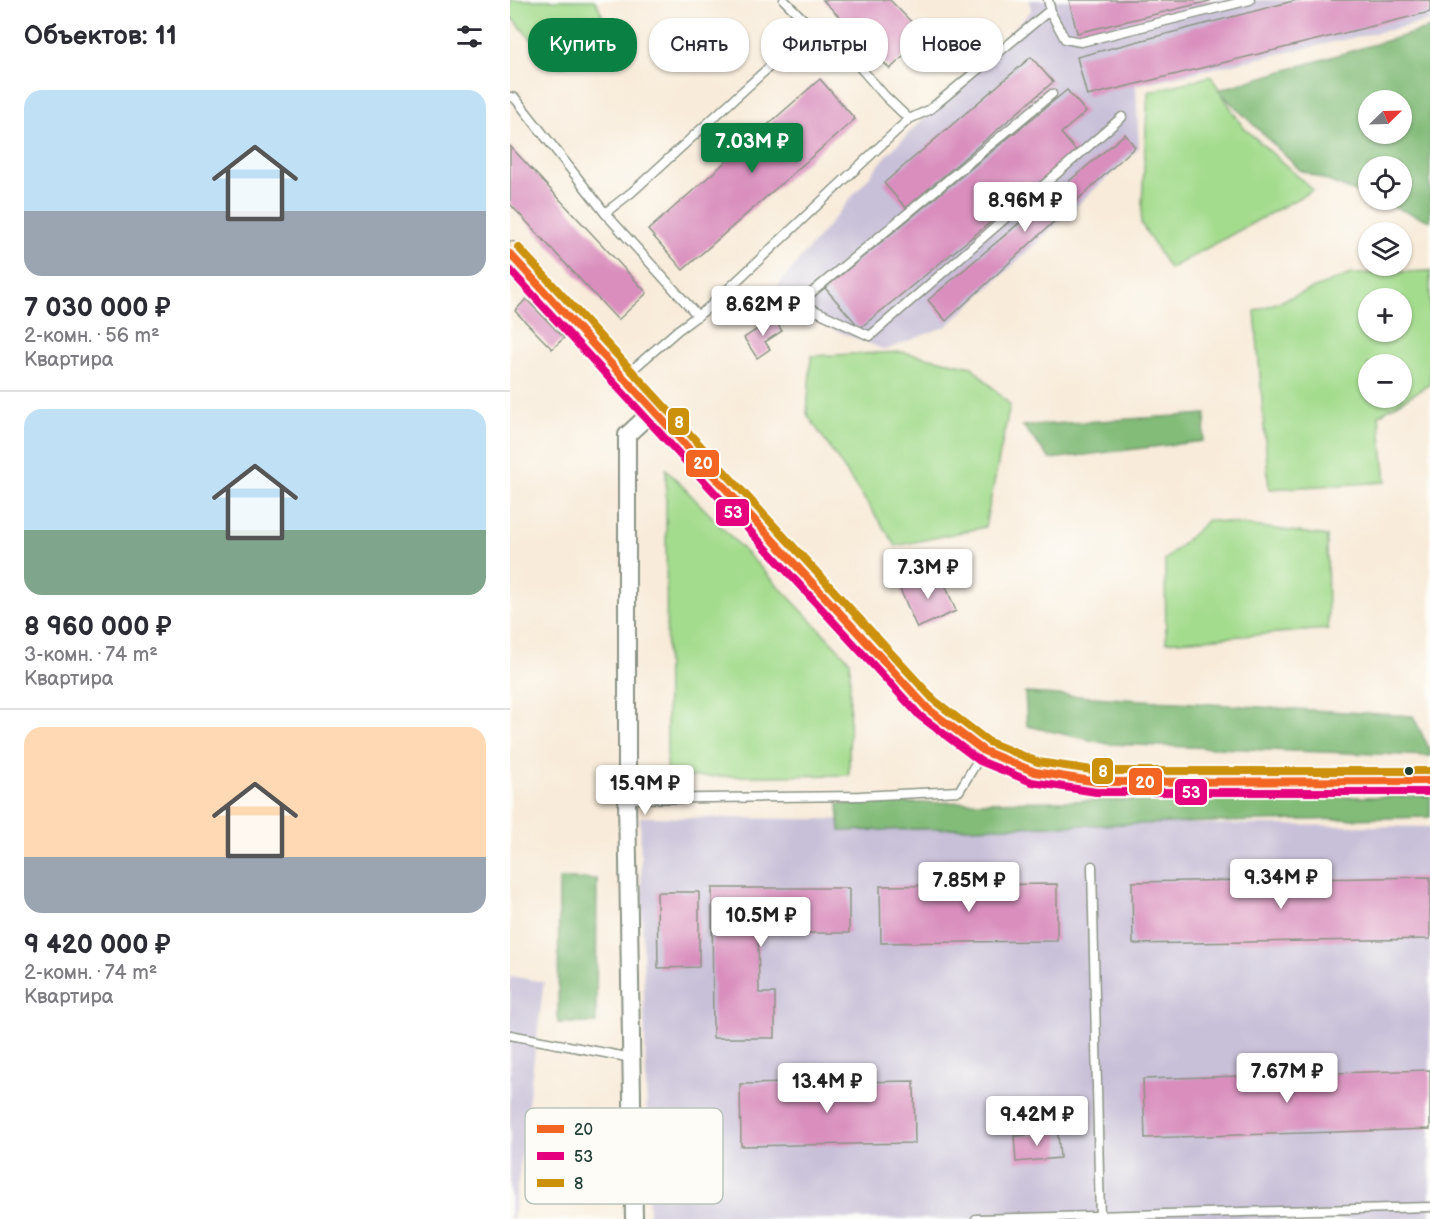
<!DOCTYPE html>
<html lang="ru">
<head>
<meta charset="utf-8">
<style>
	body { margin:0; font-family:"Balsamiq Sans",sans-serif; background:#f2f2f3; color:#2b2b33; height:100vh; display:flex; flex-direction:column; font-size:22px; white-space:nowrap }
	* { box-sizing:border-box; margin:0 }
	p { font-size:20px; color:#7c7c81 }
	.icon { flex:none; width:33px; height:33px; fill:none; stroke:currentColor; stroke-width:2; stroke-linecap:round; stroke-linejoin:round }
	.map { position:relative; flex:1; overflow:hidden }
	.sheet { display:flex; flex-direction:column; background:#fff; width:510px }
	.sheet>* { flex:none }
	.hud { position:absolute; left:18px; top:18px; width:570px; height:54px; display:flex; gap:12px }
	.needle { width:39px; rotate:67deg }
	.fabs { position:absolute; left:848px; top:90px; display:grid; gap:12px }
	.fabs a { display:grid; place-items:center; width:54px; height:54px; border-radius:50%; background:#fff; box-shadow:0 2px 4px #0004; font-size:30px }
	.price { position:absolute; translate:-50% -51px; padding:0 14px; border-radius:6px; background:#fff; color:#222; font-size:20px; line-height:39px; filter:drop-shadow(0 2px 3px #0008) }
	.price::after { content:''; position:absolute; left:50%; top:36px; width:18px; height:14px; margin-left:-9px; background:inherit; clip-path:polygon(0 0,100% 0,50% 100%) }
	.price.selected { background:#0b8043; color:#fff }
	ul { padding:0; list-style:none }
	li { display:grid; align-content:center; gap:12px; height:318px; padding:0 24px }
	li+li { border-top:2px solid #e1e1e2 }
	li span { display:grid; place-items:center; height:186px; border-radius:18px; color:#555 }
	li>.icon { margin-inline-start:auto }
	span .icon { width:108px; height:108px; fill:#fffc; stroke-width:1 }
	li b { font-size:26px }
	h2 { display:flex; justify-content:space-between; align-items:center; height:72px; padding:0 24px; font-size:26px }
	.chip { padding:0 21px; border-radius:24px; background:#fff; box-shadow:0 2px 4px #0004; font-size:21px; line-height:54px }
	.chip.selected { background:#0b8043; color:#fff }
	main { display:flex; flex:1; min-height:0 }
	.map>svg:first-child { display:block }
</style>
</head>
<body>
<main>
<section class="sheet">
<h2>Объектов: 11<svg class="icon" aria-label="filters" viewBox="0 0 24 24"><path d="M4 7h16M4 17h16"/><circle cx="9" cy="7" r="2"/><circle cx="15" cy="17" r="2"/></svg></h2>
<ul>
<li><span style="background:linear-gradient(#bfe0f5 65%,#9aa5b1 0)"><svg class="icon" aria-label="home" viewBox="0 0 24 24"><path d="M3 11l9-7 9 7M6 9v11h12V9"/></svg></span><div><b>7 030 000 ₽</b><p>2-комн. · 56 m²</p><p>Квартира</p></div></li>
<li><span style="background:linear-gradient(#bfe0f5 65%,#7fa58c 0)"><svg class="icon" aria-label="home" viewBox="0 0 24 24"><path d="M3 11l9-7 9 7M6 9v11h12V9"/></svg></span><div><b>8 960 000 ₽</b><p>3-комн. · 74 m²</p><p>Квартира</p></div></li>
<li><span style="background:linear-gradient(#ffd9b3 70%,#9aa5b1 0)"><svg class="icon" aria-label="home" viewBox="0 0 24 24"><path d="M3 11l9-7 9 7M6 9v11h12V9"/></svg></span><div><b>9 420 000 ₽</b><p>2-комн. · 74 m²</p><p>Квартира</p></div></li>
</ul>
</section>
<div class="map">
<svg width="920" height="1219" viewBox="0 0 920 1219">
	<rect width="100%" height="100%" fill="#fdfcf7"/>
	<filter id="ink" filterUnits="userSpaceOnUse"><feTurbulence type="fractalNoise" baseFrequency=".0167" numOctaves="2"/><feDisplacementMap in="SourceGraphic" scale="12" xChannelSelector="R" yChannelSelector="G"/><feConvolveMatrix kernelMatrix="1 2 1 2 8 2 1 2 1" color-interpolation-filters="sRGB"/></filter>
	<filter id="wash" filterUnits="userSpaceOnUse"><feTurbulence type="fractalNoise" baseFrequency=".008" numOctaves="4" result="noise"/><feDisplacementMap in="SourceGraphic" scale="24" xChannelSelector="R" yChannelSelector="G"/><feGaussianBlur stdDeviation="1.35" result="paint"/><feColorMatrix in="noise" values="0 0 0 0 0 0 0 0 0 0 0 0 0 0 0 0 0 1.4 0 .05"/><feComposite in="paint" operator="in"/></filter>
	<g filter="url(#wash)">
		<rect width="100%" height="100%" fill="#f8ebd9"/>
		<g fill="#c8c0d8">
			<polygon points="519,0 920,0 920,21 626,85 629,148 437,326 375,350 254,302 378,154 521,11"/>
			<polygon points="130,817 920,827 920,1219 139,1219"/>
			<polygon points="0,976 34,982 3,1219 0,1219"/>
		</g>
		<g fill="#a4dc8e" stroke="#628c61" stroke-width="1.5" fill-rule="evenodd">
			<path d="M0,0H84L88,5L93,18C80,46 82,51 53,67L45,65L0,16Z"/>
			<polygon points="701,76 732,126 803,190 659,269 631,223 638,92"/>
			<path d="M920,271V384L869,415L876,482L759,489L745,311L841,274ZM891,298V332H858V298ZM891,364V398H858V364Z"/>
			<polygon points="392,352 462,367 500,405 475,527 386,546 297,414 301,356"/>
			<polygon points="156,469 340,661 339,775 157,777"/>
			<polygon points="698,520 817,536 818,629 656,642 655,560"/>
		</g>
		<g fill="#83bc79" stroke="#517c56" stroke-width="1.5" fill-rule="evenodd">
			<path d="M920,28V221L865,200H891V166H858V197L790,170L708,90ZM858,100H891V134H858Z"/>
			<polygon points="696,414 693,441 540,459 513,426"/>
			<polygon points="515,693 903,716 920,750 920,756 598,744 517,726"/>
			<polygon points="920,796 920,817 330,831 328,804"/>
			<polygon points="49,879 87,879 86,1023 48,1023"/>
		</g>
		<g id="blocks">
			<g fill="#d98ebd">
				<polygon points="313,0 380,0 415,36 380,69"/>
				<polygon points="559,0 700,0 700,1 567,33"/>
				<polygon points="787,0 920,0 920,12 577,96 567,57"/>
				<polygon points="521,57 543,82 396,208 374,183"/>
				<polygon points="310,79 345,119 173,270 138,230"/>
				<polygon points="557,90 576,112 551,133 567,152 350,328 315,288"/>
				<polygon points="615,134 625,147 436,321 418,300"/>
				<polygon points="0,146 137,293 108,320 0,204"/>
				<polygon points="16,299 54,338 42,349 5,311"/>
				<polygon points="264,318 272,331 255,342 260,349 247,358 234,338"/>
				<polygon points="430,572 446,611 407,628 390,589"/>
				<polygon points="920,877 920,939 623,944 622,882"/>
				<polygon points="547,884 547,941 371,943 370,886"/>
				<polygon points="202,888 339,888 339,933 248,933 249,993 265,993 265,1038 203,1038"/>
				<polygon points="147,892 189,892 189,967 148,968"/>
				<polygon points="920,1070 920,1129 635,1138 633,1079"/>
				<polygon points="404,1081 405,1143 231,1146 230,1084"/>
				<polygon points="548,1133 550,1158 506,1162 504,1136"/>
			</g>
		</g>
	</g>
	<g filter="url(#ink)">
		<use href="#blocks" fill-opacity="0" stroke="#8c9486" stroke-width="1.5"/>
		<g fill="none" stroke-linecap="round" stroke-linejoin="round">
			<defs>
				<g id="lane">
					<polyline points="274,0 302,28"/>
					<polyline points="538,0 542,15 555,39 571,42 740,0"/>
					<polyline points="0,97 5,98 95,213 188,316"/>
					<polyline points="95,213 122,192 302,28 308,27 319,32 375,96 399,119 419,110 540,10"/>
					<polyline points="289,303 542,94"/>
					<polyline points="198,308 289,303 360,336 612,117"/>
					<polyline points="115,376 168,330 198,308 399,119"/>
					<polyline points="117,799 350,796 449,791 473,752"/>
					<polyline points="582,866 590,1219"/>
					<polyline points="0,1035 122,1058"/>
					<polyline points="466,1219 920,1207"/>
				</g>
				<polyline id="street" points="124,1219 117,799 117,435 144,410"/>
				<polyline id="secondary" points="0,254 418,709 474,751 525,772 588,782 920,781"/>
			</defs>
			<use href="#lane" stroke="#8c9486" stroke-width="11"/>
			<use href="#street" stroke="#8c9486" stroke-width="20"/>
			<use href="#secondary" stroke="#8c9486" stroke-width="27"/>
			<use href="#lane" stroke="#fff" stroke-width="8"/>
			<use href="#street" stroke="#fff" stroke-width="16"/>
			<use href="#secondary" stroke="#fce5cf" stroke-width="24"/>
			<defs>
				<polyline id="bus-1" points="0,254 418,709 474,751 525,772 588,782 920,781"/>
				<polyline id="bus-2" points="0,270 410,716 470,761 522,782 586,792 920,792"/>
				<polyline id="bus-3" points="8,247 425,701 479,742 528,762 589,771 920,771"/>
			</defs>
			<use href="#bus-1" stroke="#fdfcf7" stroke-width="12"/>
			<use href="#bus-2" stroke="#fdfcf7" stroke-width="12"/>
			<use href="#bus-3" stroke="#fdfcf7" stroke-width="12"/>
			<use href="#bus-1" stroke="#f26522" stroke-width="8"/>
			<use href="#bus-2" stroke="#e5007d" stroke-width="8"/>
			<use href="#bus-3" stroke="#cc910a" stroke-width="8"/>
		</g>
	</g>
	<circle fill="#1f3d34" stroke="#fdfcf7" stroke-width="2" cx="899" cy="771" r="5"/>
	<rect x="15" y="1108" width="198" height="96" rx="9" fill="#fdfcf7" stroke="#bac3bc" stroke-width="1.5"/>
	<rect x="27" y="1125" width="27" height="8" fill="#f26522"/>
	<rect x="27" y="1152" width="27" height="8" fill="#e5007d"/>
	<rect x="27" y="1179" width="27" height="8" fill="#cc910a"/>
	<g font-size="16" fill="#1f3d34">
		<text x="64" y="1135">20</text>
		<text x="64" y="1162">53</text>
		<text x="64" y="1189">8</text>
	</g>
	<g stroke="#fdfcf7" stroke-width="2">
		<rect x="157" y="407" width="23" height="29" rx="6" fill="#cc910a"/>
		<rect x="175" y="449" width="35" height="29" rx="6" fill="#f26522"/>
		<rect x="205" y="498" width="35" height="29" rx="6" fill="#e5007d"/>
		<rect x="581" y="757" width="23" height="28" rx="6" fill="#cc910a"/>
		<rect x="618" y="767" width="35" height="29" rx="6" fill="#f26522"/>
		<rect x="664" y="778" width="34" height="28" rx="6" fill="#e5007d"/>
	</g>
	<g font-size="16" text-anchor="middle" font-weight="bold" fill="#fff">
		<text x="169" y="428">8</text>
		<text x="193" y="469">20</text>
		<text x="223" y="518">53</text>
		<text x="593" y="777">8</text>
		<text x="635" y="788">20</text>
		<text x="681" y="798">53</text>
	</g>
</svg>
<div class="fabs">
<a><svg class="needle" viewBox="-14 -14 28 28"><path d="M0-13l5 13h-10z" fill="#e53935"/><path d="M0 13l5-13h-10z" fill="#7c7c81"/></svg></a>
<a><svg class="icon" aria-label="locate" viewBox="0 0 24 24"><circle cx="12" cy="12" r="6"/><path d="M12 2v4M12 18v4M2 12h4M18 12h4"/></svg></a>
<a><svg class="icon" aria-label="layers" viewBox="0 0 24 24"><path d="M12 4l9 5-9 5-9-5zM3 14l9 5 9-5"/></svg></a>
<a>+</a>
<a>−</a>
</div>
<b class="price selected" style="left:242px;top:174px">7.03M ₽</b>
<b class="price" style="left:515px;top:233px">8.96M ₽</b>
<b class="price" style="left:253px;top:337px">8.62M ₽</b>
<b class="price" style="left:418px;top:600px">7.3M ₽</b>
<b class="price" style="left:135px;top:816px">15.9M ₽</b>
<b class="price" style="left:771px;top:910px">9.34M ₽</b>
<b class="price" style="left:459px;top:913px">7.85M ₽</b>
<b class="price" style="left:251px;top:948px">10.5M ₽</b>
<b class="price" style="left:777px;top:1104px">7.67M ₽</b>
<b class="price" style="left:317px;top:1114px">13.4M ₽</b>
<b class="price" style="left:527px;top:1147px">9.42M ₽</b>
<div class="hud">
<a class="chip selected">Купить</a>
<a class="chip">Снять</a>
<a class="chip">Фильтры</a>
<a class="chip">Новое</a>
</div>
</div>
</main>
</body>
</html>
